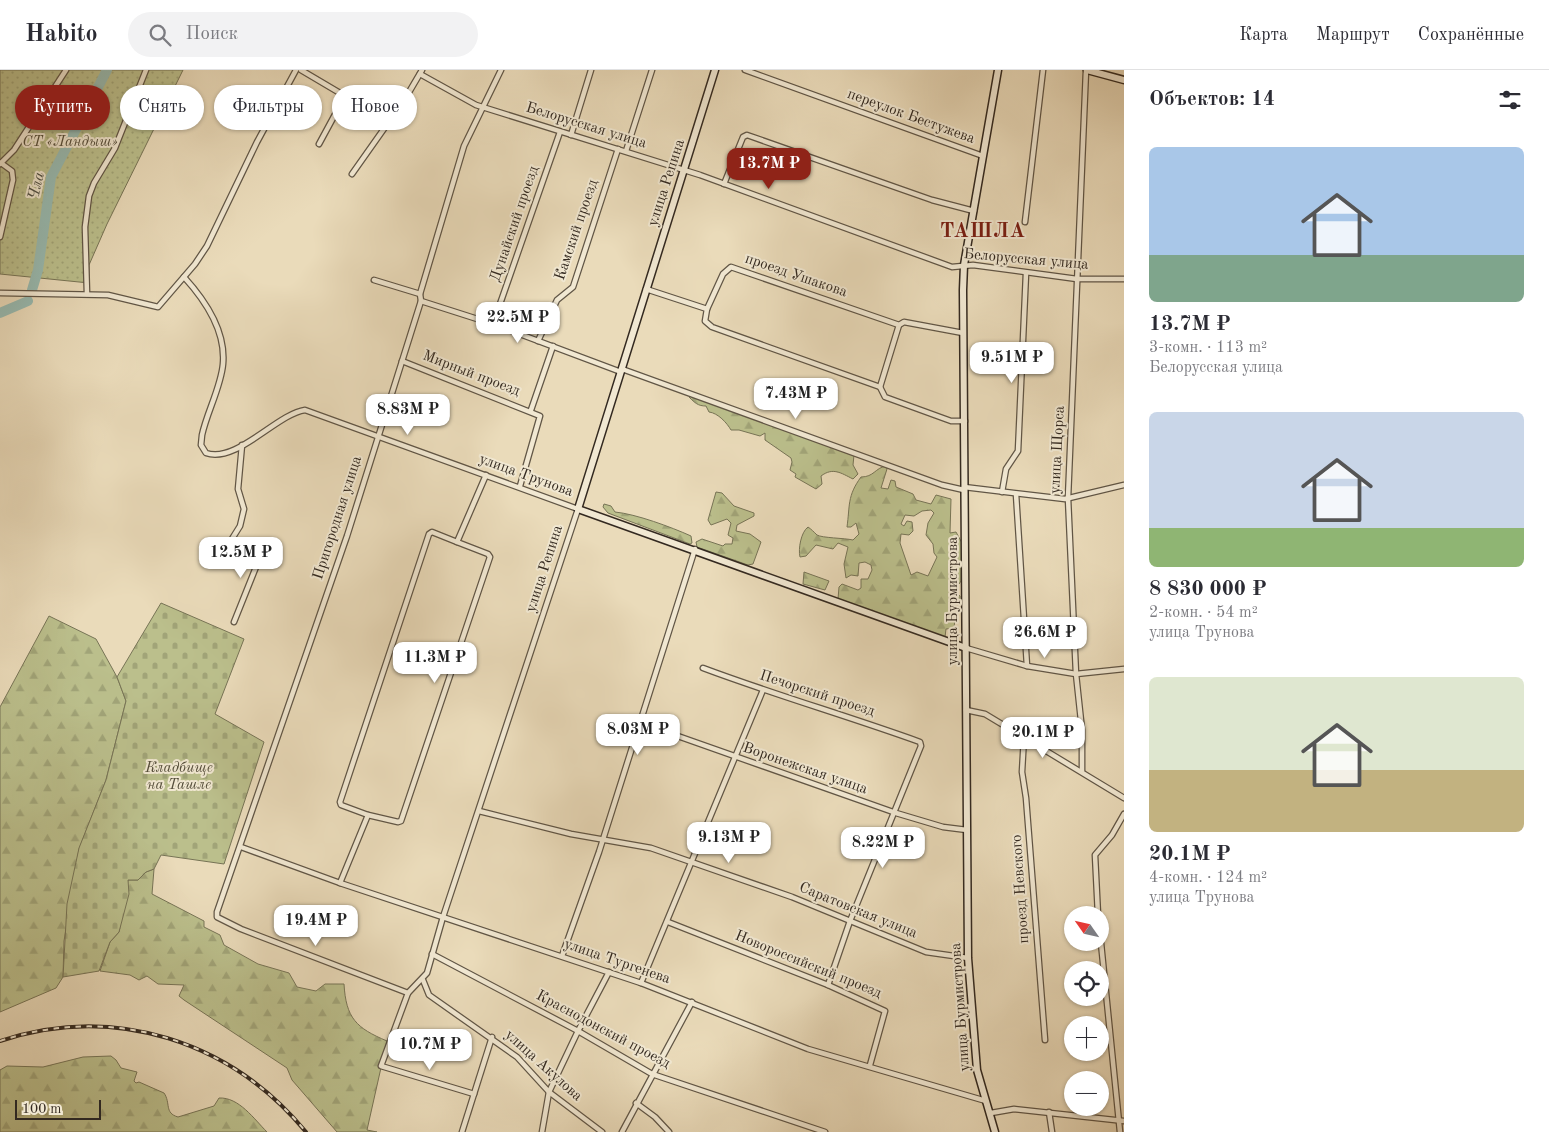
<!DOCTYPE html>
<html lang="ru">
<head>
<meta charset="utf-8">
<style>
	body { margin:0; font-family:"Old Standard TT",serif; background:#f2f2f3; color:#2b2b33; height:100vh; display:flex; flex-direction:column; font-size:19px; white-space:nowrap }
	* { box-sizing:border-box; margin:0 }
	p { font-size:16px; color:#7c7c81 }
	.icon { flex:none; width:28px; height:28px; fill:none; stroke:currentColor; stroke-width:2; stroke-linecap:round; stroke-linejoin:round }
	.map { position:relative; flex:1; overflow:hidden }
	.panel { display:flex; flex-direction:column; background:#fff; width:425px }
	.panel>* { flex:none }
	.hud { position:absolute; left:15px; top:15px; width:475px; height:45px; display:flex; gap:10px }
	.needle { width:32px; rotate:304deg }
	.tools { position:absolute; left:1064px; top:836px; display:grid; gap:10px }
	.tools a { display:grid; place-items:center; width:45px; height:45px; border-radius:50%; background:#fff; box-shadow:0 1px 4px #0004; font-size:25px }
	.scale { position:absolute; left:15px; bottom:12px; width:86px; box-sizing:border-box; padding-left:5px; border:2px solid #332920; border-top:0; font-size:14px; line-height:18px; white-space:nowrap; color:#332920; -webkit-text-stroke:4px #f1e8d2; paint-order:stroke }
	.price { position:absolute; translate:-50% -42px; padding:0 11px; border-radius:10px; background:#fff; color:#222; font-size:16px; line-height:32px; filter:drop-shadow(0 1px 2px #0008) }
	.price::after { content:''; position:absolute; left:50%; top:30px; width:15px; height:11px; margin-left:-8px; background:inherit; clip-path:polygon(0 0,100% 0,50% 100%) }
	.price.selected { background:#8f2418; color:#fff }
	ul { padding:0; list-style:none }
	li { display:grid; align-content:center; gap:10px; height:265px; padding:0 25px }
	li span { display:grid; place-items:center; height:155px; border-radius:8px; color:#555 }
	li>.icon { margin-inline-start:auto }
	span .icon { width:90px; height:90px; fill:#fffc; stroke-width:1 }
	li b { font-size:21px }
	h2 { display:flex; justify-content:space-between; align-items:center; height:60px; padding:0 25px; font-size:21px }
	.tag { padding:0 18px; border-radius:22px; background:#fff; box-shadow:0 1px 4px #0004; font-size:18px; line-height:45px }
	.tag.selected { background:#8f2418; color:#fff }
	header { display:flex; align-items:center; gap:30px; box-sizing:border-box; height:70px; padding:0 25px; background:#fff; border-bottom:1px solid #e1e1e2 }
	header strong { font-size:24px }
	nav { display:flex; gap:28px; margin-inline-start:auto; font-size:18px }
	.search { width:350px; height:45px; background:#f2f2f3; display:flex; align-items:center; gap:12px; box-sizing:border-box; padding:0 18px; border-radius:28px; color:#7c7c81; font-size:19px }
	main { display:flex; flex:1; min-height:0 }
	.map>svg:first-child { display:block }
</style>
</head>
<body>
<header>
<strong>Habito</strong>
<div class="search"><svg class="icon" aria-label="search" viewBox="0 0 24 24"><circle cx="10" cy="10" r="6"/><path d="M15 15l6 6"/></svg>Поиск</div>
<nav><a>Карта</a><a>Маршрут</a><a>Сохранённые</a></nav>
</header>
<main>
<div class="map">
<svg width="1124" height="1062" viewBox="0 0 1124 1062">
	<defs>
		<pattern id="forest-firs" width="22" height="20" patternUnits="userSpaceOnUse" patternTransform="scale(1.25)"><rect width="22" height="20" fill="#bbbf8c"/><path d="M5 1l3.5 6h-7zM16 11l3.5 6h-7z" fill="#a1a478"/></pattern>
		<pattern id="cemetery-stones" width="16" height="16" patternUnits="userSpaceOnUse" patternTransform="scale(1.25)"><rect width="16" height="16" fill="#bbbf8c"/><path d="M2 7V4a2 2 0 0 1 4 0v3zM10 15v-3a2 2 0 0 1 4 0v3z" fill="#a1a478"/></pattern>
		<pattern id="garden-dots" width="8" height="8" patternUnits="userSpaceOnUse" patternTransform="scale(1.25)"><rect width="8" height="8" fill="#bbbf8c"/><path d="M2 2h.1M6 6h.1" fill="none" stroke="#a1a478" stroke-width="1.8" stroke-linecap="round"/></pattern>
	</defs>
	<rect width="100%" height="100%" fill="#eadbba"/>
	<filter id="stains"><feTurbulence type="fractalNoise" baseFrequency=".004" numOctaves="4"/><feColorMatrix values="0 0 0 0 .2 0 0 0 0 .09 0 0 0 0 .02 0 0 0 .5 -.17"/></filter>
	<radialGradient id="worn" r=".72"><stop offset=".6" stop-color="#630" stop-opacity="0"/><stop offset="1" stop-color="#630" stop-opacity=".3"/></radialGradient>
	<g fill="url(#forest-firs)" stroke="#777456" fill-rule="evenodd">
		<path d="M692,325L854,385L853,395L858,404L853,409C841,403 833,397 821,406L822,414L816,419L795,407L796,404L790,400L792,392L791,388L765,370V363L760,366L739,360H731C727,353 718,343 709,342L706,336C698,336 695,333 689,327Z"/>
		<path d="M886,396L887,399L881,418L888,419L891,410L895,411L896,417L913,424L916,430L931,434L936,425L951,429L950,463L956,462L962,473L961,511L959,514L951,512L952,520L960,526V533L951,535L950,548H955L954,558L946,559L945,567L838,529L839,517L842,514L858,520L861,518V509H868L872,500L871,495L865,492L859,493L858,506L851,505L846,508L844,494L848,477L838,473L833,479L816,475L806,486L800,487C798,479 801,462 808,457C811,459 814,462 817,465C822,468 844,468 853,470L859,464L856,453L851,457H847C850,436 847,426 861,407C874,407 875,398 886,396ZM931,440L934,443L928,453L926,465L933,474L934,483L937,487L928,506L917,502L911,505L900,473L901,464L909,465L913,461L912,452L907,451L904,456L901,454L905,445L914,446L922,441Z"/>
		<polygon points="716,422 722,423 734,436 754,443 754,446 737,455 736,461 750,464 761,472 753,494 748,495 697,477 696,472 702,469 723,476 725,474 732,474 733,468 728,465 731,453 727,449 711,455 708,450"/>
		<path d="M604,434L611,436L615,442C636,444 671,457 691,466L692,473L690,474L608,443L603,437Z"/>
		<polygon points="804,502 829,511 825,520 803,514"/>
		<polygon points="49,546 96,569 117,607 126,631 106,710 79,779 64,871 63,907 56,918 0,942 0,637"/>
		<path d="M154,799L152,824L204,851V857L220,865L224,875L258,894L289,903L297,917L316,921L325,914H344C346,948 356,958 387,971L367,1060L377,1062H337L292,1010L287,998L184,930L179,926L184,915L158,914L147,906L139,910L130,905L100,901L110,872L119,862L128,810H138L146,802Z"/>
		<path d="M111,986L116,990L121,998L137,1002L134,1011L136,1013L139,1012L164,1023C171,1033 164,1043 178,1047L214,1036L219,1028C239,1027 254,1049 267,1062H0V1000L7,996L43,997L83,987Z"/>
	</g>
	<polygon fill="url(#cemetery-stones)" stroke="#777456" points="161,533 244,569 215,644 264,672 224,794 161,785 154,799 146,802 138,810 128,810 129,824 119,862 110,872 99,901 63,907 67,834 79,778 106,710 126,631 117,607"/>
	<polygon fill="url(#garden-dots)" stroke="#777456" points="0,0 183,0 107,154 89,195 89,213 0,204"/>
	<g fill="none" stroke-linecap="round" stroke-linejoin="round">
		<g stroke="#98bbb2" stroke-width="10">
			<polyline points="32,220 38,200 51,107 107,0"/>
			<polyline points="0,243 28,231"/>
		</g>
		<defs>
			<g id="street">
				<polyline points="301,0 345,26 319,74"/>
				<polyline points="745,0 983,86"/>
				<polyline points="420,4 476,35 700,105 952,197 973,195 1077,209 1124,209"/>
				<polyline points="571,65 591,0"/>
				<polyline points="626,81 652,0"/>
				<polyline points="0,94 14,80 66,0"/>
				<polyline points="352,104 405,29 422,0"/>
				<polyline points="724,114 743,67 747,65 932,130 974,141"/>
				<polyline points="1025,152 1043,0"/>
				<polyline points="0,167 13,110 12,101 1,93"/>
				<path d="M184,207C205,230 226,261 223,294C221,317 207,342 202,365L201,375L206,383C236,394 277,344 305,340L578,439L443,847L427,903L408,923L381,996L474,1024"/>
				<polyline points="374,210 420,224"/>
				<polyline points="646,219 707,239 705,251 712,257 880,317 885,327 951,351 965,351"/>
				<polyline points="0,223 108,225 158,237 195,194 207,176 257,72 296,0"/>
				<polyline points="87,224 85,157 89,126 94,113 115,78 146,0"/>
				<polyline points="421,231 493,254 621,302"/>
				<polyline points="707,239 723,204 731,197 899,255 904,252 963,263"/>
				<polyline points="493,254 560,62"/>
				<polyline points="538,271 557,230 573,217 618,79"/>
				<polyline points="402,291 540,346 520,416"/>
				<polyline points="622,299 942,415 964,420"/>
				<polyline points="880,317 899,255"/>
				<polyline points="531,340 553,276"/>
				<polyline points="964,417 1065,429 1124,415"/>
				<polyline points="1002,422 1006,399 1018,381 1026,203"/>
				<polyline points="1016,424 1027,596"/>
				<polyline points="234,552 258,492 257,487 230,472 240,456 244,439 238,419 242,375"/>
				<polyline points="966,578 1027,596 1076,604 1124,599"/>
				<path d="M703,598C775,625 848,646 920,672L921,676L850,851L828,915"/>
				<polyline points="966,640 985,644 1124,728"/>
				<polyline points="638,652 896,743 943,757 967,760"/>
				<polyline points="1024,667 1022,702 1026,728 1045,970"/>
				<polyline points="1082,701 1082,660 1076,604 1068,428 1086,0"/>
				<polyline points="479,741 571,764 651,778 792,827 926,882 968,888"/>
				<polyline points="368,745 341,735 340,732 429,464 432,462 457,472"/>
				<polyline points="241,777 340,813 641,913 808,979 986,1031"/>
				<polyline points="340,813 368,745 398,752 401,751 490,487 488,484 457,472 486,405"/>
				<polyline points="1098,845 1095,785 1112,765 1124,744"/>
				<polyline points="668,852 828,915 885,941 870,995"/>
				<polyline points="1100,863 1120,1062"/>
				<polyline points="432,884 578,961 652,1004 825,1062"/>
				<polyline points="562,886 599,782 695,479"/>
				<polyline points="423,910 429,925 517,987 549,1022 602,1062"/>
				<polyline points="641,913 763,620"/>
				<polyline points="408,923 241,859 217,847 217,842 347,466 421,231 420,224 464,76 501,0"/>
				<polyline points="636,1033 655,1047 669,1062"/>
				<polyline points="1049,1042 1052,1062"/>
				<polyline points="991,1043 1014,1039 1124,1051"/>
				<polyline points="462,1062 492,967"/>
				<polyline points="542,1062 549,1022 578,961 609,902"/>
				<polyline points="622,1062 692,932"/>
			</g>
			<g id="secondary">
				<polyline points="715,0 578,439 966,578"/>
				<polyline points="1087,0 1124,10"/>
				<polyline points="995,1062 977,1000 968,888 963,220 964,195 998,0"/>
			</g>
		</defs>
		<use href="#street" stroke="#615646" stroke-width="7"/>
		<use href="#secondary" stroke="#332920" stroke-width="9"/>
		<use href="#street" stroke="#f1e8d2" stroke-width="4.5"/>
		<use href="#secondary" stroke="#f1e8d2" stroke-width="6"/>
		<defs>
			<path id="rail" d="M0,971C114,933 231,971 306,1062"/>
		</defs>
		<use href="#rail" stroke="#332920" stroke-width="4"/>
		<use href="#rail" stroke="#f1e8d2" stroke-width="2" stroke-dasharray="5.5" stroke-linecap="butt"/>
	</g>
	<g text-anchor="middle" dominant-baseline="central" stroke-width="4" stroke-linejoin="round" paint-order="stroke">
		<g font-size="15" fill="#332920" stroke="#f1e8d2">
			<text transform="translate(911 47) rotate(20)">переулок Бестужева</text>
			<text transform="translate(586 56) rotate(17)">Белорусская улица</text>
			<text transform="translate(667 113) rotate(-72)">улица Репина</text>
			<text transform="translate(515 154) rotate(-71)">Дунайский проезд</text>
			<text transform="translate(577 160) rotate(-71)">Камский проезд</text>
			<text transform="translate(1026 190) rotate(5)">Белорусская улица</text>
			<text transform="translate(796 206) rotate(19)">проезд Ушакова</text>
			<text transform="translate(471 304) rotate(21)">Мирный проезд</text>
			<text transform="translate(1058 380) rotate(-87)">улица Щорса</text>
			<text transform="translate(526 406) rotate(20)">улица Трунова</text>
			<text transform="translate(338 448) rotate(-72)">Пригородная улица</text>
			<text transform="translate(545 499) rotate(-72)">улица Репина</text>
			<text transform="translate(953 531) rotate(-90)">улица Бурмистрова</text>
			<text transform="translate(817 624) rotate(18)">Печорский проезд</text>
			<text transform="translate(805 699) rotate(19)">Воронежская улица</text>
			<text transform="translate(1021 819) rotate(-94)">проезд Невского</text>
			<text transform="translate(858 841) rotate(22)">Саратовская улица</text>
			<text transform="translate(617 892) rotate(19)">улица Тургенева</text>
			<text transform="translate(808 895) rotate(22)">Новороссийский проезд</text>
			<text transform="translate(961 937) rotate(-94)">улица Бурмистрова</text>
			<text transform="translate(603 960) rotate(28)">Краснодонский проезд</text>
			<text transform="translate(543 996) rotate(42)">улица Акулова</text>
		</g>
		<g font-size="15" font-style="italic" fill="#554e3b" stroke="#f1e8d2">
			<text x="70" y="72">СТ «Ландыш»</text>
			<text x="179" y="698">Кладбище<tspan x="179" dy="17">на Ташле</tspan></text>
		</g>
		<g font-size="16" font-style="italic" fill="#4c4e44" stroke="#f1e8d2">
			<text transform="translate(37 116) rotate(-77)">Чла</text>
		</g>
		<g font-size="20" font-weight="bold" letter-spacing="1" fill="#7a1f14" stroke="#f1e8d2">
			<text x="983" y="162">ТАШЛА</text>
		</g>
	</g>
	<rect width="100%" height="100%" filter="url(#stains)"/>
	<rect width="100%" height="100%" fill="url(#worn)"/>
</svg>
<div class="tools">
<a><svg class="needle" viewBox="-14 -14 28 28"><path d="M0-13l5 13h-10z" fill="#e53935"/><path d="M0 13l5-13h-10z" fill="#7c7c81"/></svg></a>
<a><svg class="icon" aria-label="locate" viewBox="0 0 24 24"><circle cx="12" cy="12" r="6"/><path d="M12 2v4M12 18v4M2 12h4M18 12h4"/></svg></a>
<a>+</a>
<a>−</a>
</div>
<div class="scale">100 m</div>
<b class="price selected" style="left:769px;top:120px">13.7M ₽</b>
<b class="price" style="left:518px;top:274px">22.5M ₽</b>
<b class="price" style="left:1012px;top:314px">9.51M ₽</b>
<b class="price" style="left:796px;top:350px">7.43M ₽</b>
<b class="price" style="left:408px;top:366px">8.83M ₽</b>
<b class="price" style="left:241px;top:509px">12.5M ₽</b>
<b class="price" style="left:1045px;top:589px">26.6M ₽</b>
<b class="price" style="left:435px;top:614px">11.3M ₽</b>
<b class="price" style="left:638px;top:686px">8.03M ₽</b>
<b class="price" style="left:1043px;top:689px">20.1M ₽</b>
<b class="price" style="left:729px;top:794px">9.13M ₽</b>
<b class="price" style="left:883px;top:799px">8.22M ₽</b>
<b class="price" style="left:316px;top:877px">19.4M ₽</b>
<b class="price" style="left:430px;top:1001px">10.7M ₽</b>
<div class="hud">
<a class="tag selected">Купить</a>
<a class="tag">Снять</a>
<a class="tag">Фильтры</a>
<a class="tag">Новое</a>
</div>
</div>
<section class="panel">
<h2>Объектов: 14<svg class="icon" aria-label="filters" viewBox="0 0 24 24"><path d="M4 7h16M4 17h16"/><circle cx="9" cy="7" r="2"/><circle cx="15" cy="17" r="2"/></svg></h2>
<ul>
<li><span style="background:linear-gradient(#a9c7e8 70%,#7fa58c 0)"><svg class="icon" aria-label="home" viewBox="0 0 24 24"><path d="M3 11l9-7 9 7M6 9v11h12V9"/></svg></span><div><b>13.7M ₽</b><p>3-комн. · 113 m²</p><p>Белорусская улица</p></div></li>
<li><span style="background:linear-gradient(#c9d6e8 75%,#8fb573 0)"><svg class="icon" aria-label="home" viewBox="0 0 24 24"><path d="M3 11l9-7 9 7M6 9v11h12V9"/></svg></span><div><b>8 830 000 ₽</b><p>2-комн. · 54 m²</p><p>улица Трунова</p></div></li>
<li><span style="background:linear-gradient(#dfe7d0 60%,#c2b280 0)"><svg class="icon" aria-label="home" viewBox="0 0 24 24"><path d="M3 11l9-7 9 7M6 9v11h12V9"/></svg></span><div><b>20.1M ₽</b><p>4-комн. · 124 m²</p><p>улица Трунова</p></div></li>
</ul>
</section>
</main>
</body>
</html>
